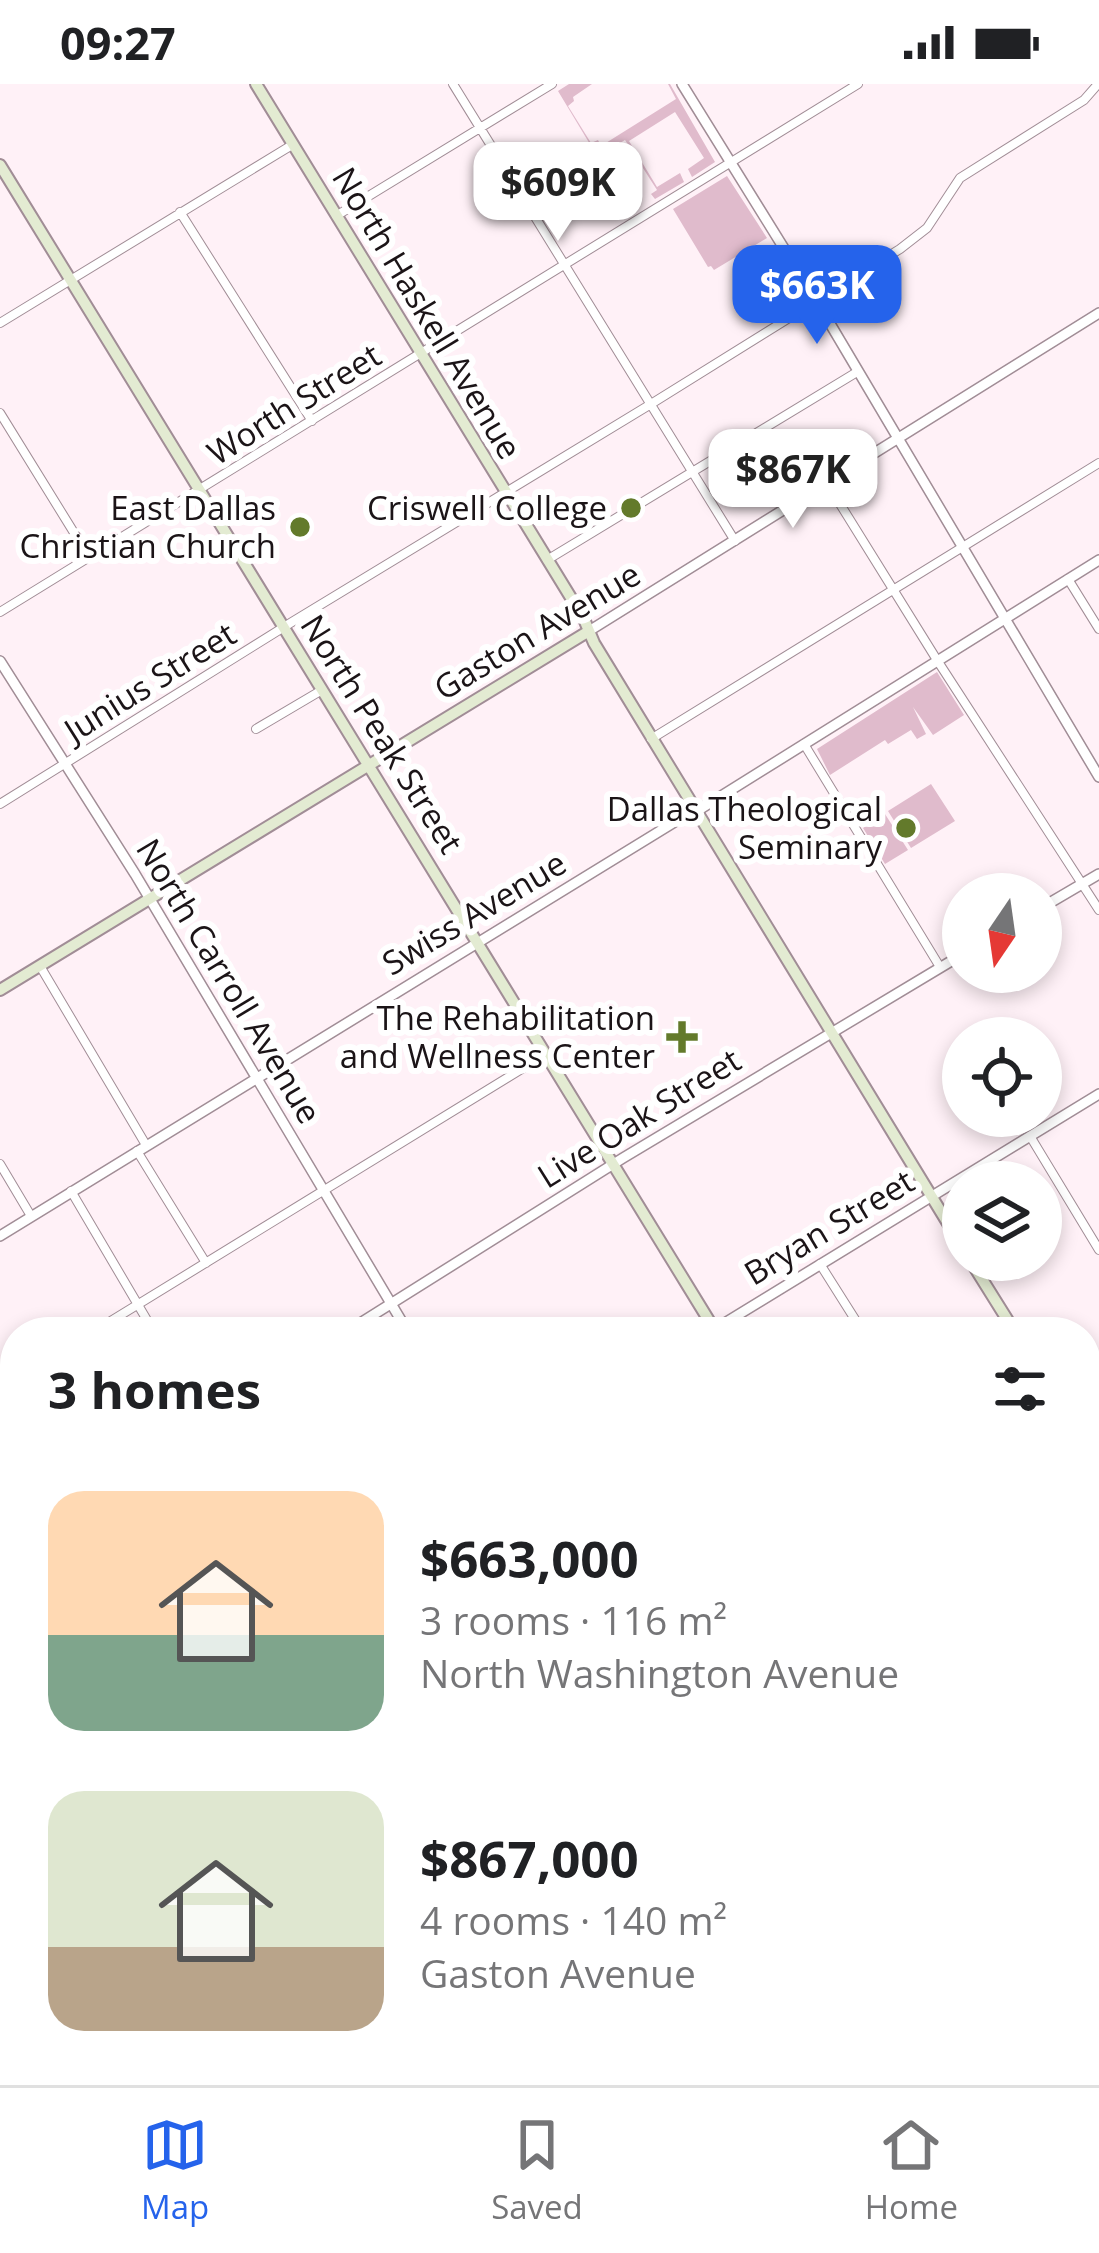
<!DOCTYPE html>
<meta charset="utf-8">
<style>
body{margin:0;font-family:"Open Sans",sans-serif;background:#f2f2f2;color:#202124;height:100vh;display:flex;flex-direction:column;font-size:45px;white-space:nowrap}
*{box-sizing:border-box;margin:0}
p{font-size:39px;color:#757577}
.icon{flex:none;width:66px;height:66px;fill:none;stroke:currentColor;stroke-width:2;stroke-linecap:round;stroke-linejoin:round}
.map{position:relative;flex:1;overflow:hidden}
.drawer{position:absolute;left:0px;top:1233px;width:1101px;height:768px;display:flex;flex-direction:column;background:#fff;border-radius:48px 48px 0 0;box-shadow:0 6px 18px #0003}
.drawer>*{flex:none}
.needle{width:78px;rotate:193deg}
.fabs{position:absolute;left:942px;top:789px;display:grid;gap:24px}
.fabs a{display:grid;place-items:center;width:120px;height:120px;border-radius:50%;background:#fff;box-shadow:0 6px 18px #0003;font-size:60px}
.price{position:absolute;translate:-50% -102px;padding:0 27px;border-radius:24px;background:#fff;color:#222;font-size:39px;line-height:78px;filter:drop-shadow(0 3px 6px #0008)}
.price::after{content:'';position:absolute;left:50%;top:72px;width:36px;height:27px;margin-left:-18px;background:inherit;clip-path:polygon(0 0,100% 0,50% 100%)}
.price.active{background:#2563eb;color:#fff}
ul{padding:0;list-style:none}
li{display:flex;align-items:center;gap:36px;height:300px;padding:0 48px}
li span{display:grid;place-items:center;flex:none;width:336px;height:240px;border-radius:36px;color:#555}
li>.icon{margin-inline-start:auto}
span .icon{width:144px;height:144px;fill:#fffc;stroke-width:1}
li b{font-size:51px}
h2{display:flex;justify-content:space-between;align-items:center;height:144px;padding:0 48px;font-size:51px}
.status{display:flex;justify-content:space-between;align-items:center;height:84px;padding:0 60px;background:#fff;direction:ltr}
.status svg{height:33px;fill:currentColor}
.tab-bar{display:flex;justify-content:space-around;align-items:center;height:168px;border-top:3px solid #e0e0e0;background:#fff;font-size:33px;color:#757577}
.tab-bar a{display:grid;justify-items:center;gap:6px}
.tab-bar .active{color:#2563eb}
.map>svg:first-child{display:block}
.green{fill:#e0bbcc}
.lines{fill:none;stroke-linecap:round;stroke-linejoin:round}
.minor-casing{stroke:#a18d96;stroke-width:10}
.tertiary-casing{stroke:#a18d96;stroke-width:12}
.secondary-casing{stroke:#a18d96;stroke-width:14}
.minor{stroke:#fff;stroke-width:8}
.tertiary{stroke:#fff;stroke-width:9}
.secondary{stroke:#e3ebd2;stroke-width:10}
.poi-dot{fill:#637a2b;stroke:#fff;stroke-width:4.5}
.labels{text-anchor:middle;stroke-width:12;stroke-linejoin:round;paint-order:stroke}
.street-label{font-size:33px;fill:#1b1417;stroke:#fff}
.poi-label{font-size:33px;fill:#1b1417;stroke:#fff;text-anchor:end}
</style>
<div class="status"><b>09:27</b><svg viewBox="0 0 49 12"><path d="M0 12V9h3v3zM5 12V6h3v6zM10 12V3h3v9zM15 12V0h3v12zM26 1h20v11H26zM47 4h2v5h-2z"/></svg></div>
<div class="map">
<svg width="1099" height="2001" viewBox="0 0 1099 2001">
<rect width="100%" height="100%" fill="#fff1f7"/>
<path class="green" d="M569,0h23l-19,13 1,4 -6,5 23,37 7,-3 3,6 75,-47 -8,-15h2l45,78 -23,15 -4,-8 16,-11 -29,-46 -46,29 28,46 23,-14 4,9 -29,17 -4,-5 6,-4 -32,-50 -91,56 4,7 -4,3 -17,-27 1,-4 3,-2 10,16 63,-38 -36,-60z
M727,92l40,62 -53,32 -3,-4 -3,1 -35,-58z
M937,588l27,43 -31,20 -20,-28 13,27 -9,5 -6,-9 -23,14 -3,-4 -55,35 -13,-26z
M931,700l24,37 -44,27 -23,-37z
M885,730l23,36 -23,14 -22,-36z"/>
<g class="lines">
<defs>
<path id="minor" d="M453,0l282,457
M180,128l132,209
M336,132l216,-132
M0,239l292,-178
M0,329l89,144
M827,399l110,177 162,250
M547,476l310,-188
M1068,495l31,50
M0,528l858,-528
M256,645l66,-39
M651,655l448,-276
M804,660l136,223
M0,720l292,-182 359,-218 249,-155 27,-21 33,-50 124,-78 14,-16
M40,882l106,179
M1030,1052l69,114
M137,1067l69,112
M0,1080l31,52
M71,1107l83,141
M820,1180l43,68
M93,1248l453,-278
M0,1306l15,-9
M0,1368l15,25
M1093,1514l6,11
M0,1595l15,25
M1086,1690l13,-8
M1086,1837l13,-8
M0,1985l15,-10
M236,1986l9,15
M599,1986l10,15
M1002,1986l9,15
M724,2001l23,-15"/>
<path id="tertiary" d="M682,0l134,216 283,477
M589,547l510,-318
M0,577l135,213 273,458
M1041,824l58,-34
M0,1152l686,-421 16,-7 397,-248
M346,1248l277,-174 340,-204
M710,1248l389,-238
M0,1461l15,-9
M0,1687l15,-9
M0,1809l15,25
M105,1986l9,15
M849,1986l9,15"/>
<path id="secondary" d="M256,0l328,535 10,24 369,605
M0,81l716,1167
M0,906l589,-359
M970,1176l45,72
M1086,1365l13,21
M1086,1518l13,-8
M1086,1854l13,21
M305,2001l23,-15"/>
</defs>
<use href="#minor" class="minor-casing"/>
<use href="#tertiary" class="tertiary-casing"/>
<use href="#secondary" class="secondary-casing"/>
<use href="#minor" class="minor"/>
<use href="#tertiary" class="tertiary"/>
<use href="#secondary" class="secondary"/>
</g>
<g class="poi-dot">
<circle cx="631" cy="424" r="12"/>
<circle cx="300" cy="443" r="12"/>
<circle cx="906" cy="744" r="12"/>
<path d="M676 935h12v12h12v12h-12v12h-12v-12h-12v-12h12z"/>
</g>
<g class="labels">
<g class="street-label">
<text transform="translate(427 229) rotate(59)" y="12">North Haskell Avenue</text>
<text transform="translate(294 320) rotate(-32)" y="12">Worth Street</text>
<text transform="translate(537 547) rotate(-31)" y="12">Gaston Avenue</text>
<text transform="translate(150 598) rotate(-32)" y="12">Junius Street</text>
<text transform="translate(382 650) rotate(58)" y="12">North Peak Street</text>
<text transform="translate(474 829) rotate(-31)" y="12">Swiss Avenue</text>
<text transform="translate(229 897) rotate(59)" y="12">North Carroll Avenue</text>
<text transform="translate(639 1034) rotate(-32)" y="12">Live Oak Street</text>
<text transform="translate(829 1143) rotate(-31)" y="12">Bryan Street</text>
</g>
<g class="poi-label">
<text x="276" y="436">East Dallas<tspan x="276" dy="38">Christian Church</tspan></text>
<text x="607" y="436">Criswell College</text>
<text x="882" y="737">Dallas Theological<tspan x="882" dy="38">Seminary</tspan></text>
<text x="655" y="946">The Rehabilitation<tspan x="655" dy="38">and Wellness Center</tspan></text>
</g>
</g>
</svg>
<div class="fabs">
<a><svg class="needle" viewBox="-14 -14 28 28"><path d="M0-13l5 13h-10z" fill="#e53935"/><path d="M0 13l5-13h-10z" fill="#757577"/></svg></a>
<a><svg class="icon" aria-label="locate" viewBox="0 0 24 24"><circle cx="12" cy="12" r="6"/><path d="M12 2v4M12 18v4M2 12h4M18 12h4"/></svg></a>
<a><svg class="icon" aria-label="layers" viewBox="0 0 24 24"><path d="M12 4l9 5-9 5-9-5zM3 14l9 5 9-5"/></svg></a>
</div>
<b class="price" style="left:558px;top:160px">$609K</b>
<b class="price active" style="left:817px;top:263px">$663K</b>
<b class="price" style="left:793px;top:447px">$867K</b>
<section class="drawer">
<h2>3 homes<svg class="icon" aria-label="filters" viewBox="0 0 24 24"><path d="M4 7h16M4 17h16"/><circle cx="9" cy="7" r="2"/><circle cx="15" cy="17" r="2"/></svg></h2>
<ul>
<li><span style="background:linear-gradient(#ffd9b3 60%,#7fa58c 0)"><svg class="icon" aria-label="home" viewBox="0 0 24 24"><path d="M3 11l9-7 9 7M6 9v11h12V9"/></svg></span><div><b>$663,000</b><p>3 rooms · 116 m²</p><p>North Washington Avenue</p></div></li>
<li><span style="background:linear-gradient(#dfe7d0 65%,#b9a48a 0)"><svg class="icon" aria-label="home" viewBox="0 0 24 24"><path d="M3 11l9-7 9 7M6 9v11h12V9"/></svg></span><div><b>$867,000</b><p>4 rooms · 140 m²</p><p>Gaston Avenue</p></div></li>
</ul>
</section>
</div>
<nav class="tab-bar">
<a class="active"><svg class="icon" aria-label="map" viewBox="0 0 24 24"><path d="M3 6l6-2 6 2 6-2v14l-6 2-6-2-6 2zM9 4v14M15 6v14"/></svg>Map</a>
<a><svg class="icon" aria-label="saved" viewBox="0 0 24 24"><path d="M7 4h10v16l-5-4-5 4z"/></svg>Saved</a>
<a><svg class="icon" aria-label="home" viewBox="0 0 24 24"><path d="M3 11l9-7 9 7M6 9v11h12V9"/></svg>Home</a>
</nav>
